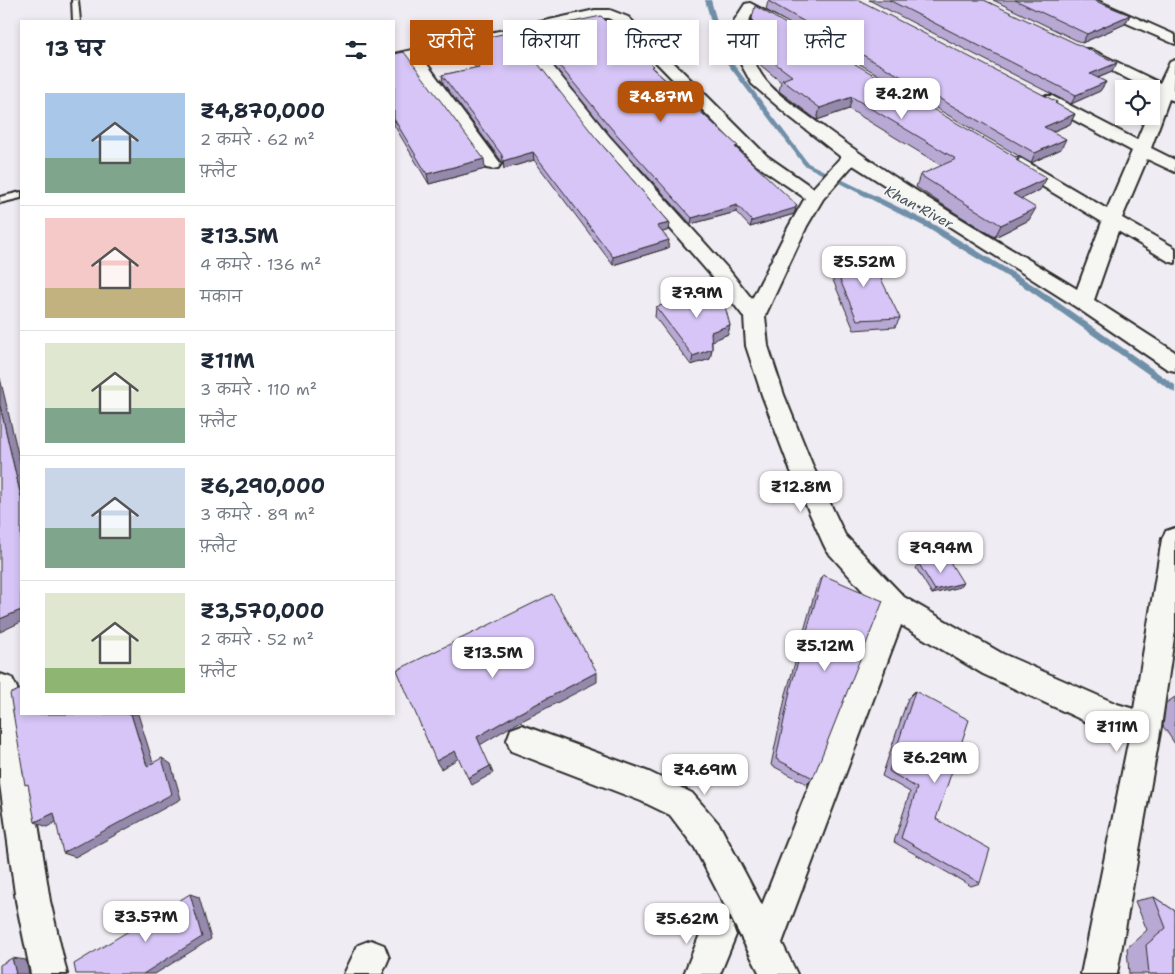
<!DOCTYPE html>
<html lang="hi">
<meta charset="utf-8">
<style>
body{margin:0;font-family:"Shantell Sans","Playpen Sans Deva",sans-serif;background:#f6f6f7;color:#1f2937;height:100vh;display:flex;flex-direction:column;font-size:19px;white-space:nowrap}
*{box-sizing:border-box;margin:0}
p{font-size:16px;color:#747a83}
.icon{flex:none;width:28px;height:28px;fill:none;stroke:currentColor;stroke-width:2;stroke-linecap:round;stroke-linejoin:round}
.map{position:relative;flex:1;overflow:hidden}
.drawer{position:absolute;left:20px;top:20px;width:375px;height:695px;display:flex;flex-direction:column;background:#fff;border-radius:0px;box-shadow:0 2px 8px #0003}
.drawer>*{flex:none}
.guide{position:absolute;left:410px;top:20px;width:475px;height:45px;display:flex;gap:10px}
.buttons{position:absolute;left:1115px;top:80px;display:grid;gap:10px}
.buttons a{display:grid;place-items:center;width:45px;height:45px;border-radius:0px;background:#fff;box-shadow:0 2px 8px #0003;font-size:25px}
.price{position:absolute;translate:-50% -42px;padding:0 11px;border-radius:10px;background:#fff;color:#222;font-size:16px;line-height:32px;filter:drop-shadow(0 1px 2px #0008)}
.price::after{content:'';position:absolute;left:50%;top:30px;width:15px;height:11px;margin-left:-8px;background:inherit;clip-path:polygon(0 0,100% 0,50% 100%)}
.price.on{background:#b45309;color:#fff}
ul{padding:0;list-style:none}
li{display:flex;align-items:center;gap:15px;height:125px;padding:0 25px}
li+li{border-top:1px solid #e0e1e3}
li span{display:grid;place-items:center;flex:none;width:140px;height:100px;border-radius:0px;color:#555}
li>.icon{margin-inline-start:auto}
span .icon{width:60px;height:60px;fill:#fffc;stroke-width:1}
li b{font-size:21px}
h2{display:flex;justify-content:space-between;align-items:center;height:60px;padding:0 25px;font-size:21px}
.tag{padding:0 18px;border-radius:0px;background:#fff;box-shadow:0 2px 8px #0003;font-size:18px;line-height:45px}
.tag.on{background:#b45309;color:#fff}
.map>svg:first-child{display:block}
.lines{fill:none;stroke-linecap:round;stroke-linejoin:round}
.stream{fill:#6f8fa8;fill-rule:evenodd}
.lane-casing{stroke:#2b2b2b;stroke-width:4}
.street-casing{stroke:#2b2b2b;stroke-width:4}
.lane{fill:#f6f6f2;fill-rule:evenodd}
.street{fill:#f6f6f2;fill-rule:evenodd}
.wall{fill:#b8a9d4;stroke:#2b2b2b}
.shaded-wall{fill:#968aac;stroke:#2b2b2b}
.building{fill:#d6c5f6;stroke:#2b2b2b}
.labels{text-anchor:middle;stroke-width:4;stroke-linejoin:round;paint-order:stroke}
.far-water-label{font-size:14px;font-style:italic;fill:#48545f;stroke:#f6f6f2}
</style>
<div class="map">
<svg width="1175" height="974" viewBox="0 0 1175 974">
<rect width="100%" height="100%" fill="#f0ecf3"/>
<filter id="ink" filterUnits="userSpaceOnUse"><feTurbulence type="fractalNoise" baseFrequency=".02" numOctaves="2"/><feDisplacementMap in="SourceGraphic" scale="10" xChannelSelector="R" yChannelSelector="G"/><feConvolveMatrix kernelMatrix="1 2 1 2 8 2 1 2 1" color-interpolation-filters="sRGB"/></filter>
<g filter="url(#ink)">
<g class="lines">
<path class="stream" d="M705,0h6l15,54 82,109 125,61 102,62 140,99v8l-146,-103 -102,-62 -123,-63 -84,-111z"/>
<defs>
<path id="lane" d="M72,0h6l2,21h-7z
M21,192v6l-21,5v-6z"/>
<path id="street" d="M1078,0h18l79,35v9l-95,-41z
M750,3l38,20 2,3 -2,3c-12,3 -25,-9 -36,-15 -10,17 1,52 14,67 12,15 43,35 59,47 80,60 167,109 252,161l25,-67 -92,-55 -3,-4 3,-4 6,-1 6,1 85,50 25,-58 -92,-49 -2,-3 2,-3h12l85,44 10,-24h4v-11l5,-12 -76,-38 -2,-3 2,-3h10l70,34 10,-21 5,-2 -2,29 2,1v11l-6,-2 -18,49 24,12v12l-28,-13 -25,59 53,30v15l-7,-2 -50,-30 -24,69 81,52v19l-8,-2 -91,-62 -223,-142 -30,34 -16,27 -42,90 3,30 16,49 30,74 31,66 59,62 99,57 114,50 17,5 28,-170 4,-8 9,-3v103l-14,96 -44,247h-36l48,-236 -25,-8 -121,-56 -82,-49 -119,318 15,31h-37l-65,-126 -25,-33 -29,-14 -130,-50 -4,-11 4,-11 11,-4 127,47 43,21 27,31 43,81 117,-296 -52,-58 -4,-8 -33,-74 -28,-74 -16,-49 -2,-29 -29,-37 -118,-136 -84,-108 -92,20 80,108 -3,4 -6,1 -6,-1 -78,-109 -14,3v-8l201,-44h15l18,7 139,139 46,32 28,-31 -51,-40 -38,-33 -15,-27 -3,-36 11,-17zM595,18h13l10,5 137,141 50,34 -16,28 -37,73 -23,-29 -120,-134 -83,-103z
M0,674l12,4 5,10 33,213 17,73h-36l-15,-73 -16,-117z
M718,917l13,5 5,13 -16,39h-36l21,-52z
M371,940l13,5 5,13 -7,16h-38l14,-29z"/>
</defs>
<use href="#lane" class="lane-casing"/>
<use href="#street" class="street-casing"/>
<use href="#lane" class="lane"/>
<use href="#street" class="street"/>
</g>
<path class="wall" d="M869,0h115l128,72 -14,6 8,4 -6,9 -29,13z
M993,0h100l37,15 -5,9 -43,19z
M768,1l289,101 -1,2 19,10 -5,10 -18,8 9,17 -30,14 -265,-153z
M752,18l267,141 -1,2 22,29 -19,9 8,21 -34,17 -38,-23 -41,-27 4,-12 22,-9 -93,-57 -32,11 -38,-29 2,-9 -23,-19 -3,-6 -5,-27z
M531,31l123,38 84,81 57,61 -1,3 -44,13 -14,-15 -45,12 -81,-89 -79,-98z
M462,43l134,95 74,85 -1,7 -7,2 6,16 -55,17 -79,-105 -30,9 -1,-6 -60,-80 -1,-8 34,-7 -13,-18z
M394,54l91,115 -56,15 -35,-59z
M830,256l70,62 -5,9 -41,3 -27,-64z
M656,307l74,18 -2,9 -16,7v8l-2,10 -19,6 -36,-48z
M919,564l41,23 -28,7 -16,-26z
M823,575l-10,203 -6,6 -36,-19 15,-71 31,-109z
M915,691l21,128 44,64 -9,3 -77,-44 16,-50 -28,-16 26,-78z
M1175,697v47l-12,-18 3,-23z
M1154,897l21,14v63h-46l-2,-26 20,-18 -12,-29z"/>
<path class="shaded-wall" d="M1130,15l-5,9 -43,19 5,-9z
M1117,63l-5,9 -27,11 5,-9z
M1106,82l-6,9 -29,13 5,-9z
M852,97l-3,12 -32,11 3,-12z
M1075,114l-5,10 -30,13 4,-10z
M1066,139l-5,10 -30,14 4,-10z
M533,152l1,8 -30,9 -1,-8z
M484,159l1,10 -56,15 -2,-10z
M1047,178l-7,12 -33,16 6,-12z
M737,205l-1,7 -45,12 1,-6z
M797,205l-3,9 -44,13 2,-6z
M1036,208l-7,12 -34,17 6,-12z
M670,223l-1,7 -12,4v-8z
M669,240l-1,8 -55,17v-8z
M730,325l-2,9 -18,8 1,-10z
M712,349l-2,10 -19,6 2,-9z
M0,378l21,88v31l-21,-91z
M963,583l-3,4 -28,7 3,-4z
M21,610v12l-21,10v-13z
M597,672v10l-87,45 -30,18 -3,-8 31,-18z
M131,714h7l18,58 -9,-6z
M455,751l4,7 -18,11 -5,-8z
M162,758l9,6 10,35 -106,58 -12,-4z
M490,766l3,7 -21,12 -4,-7z
M54,813l11,4 -18,10 -12,-5z
M190,894l9,3 12,42 -56,35h-12z
M12,958l14,2 3,14h-13z"/>
<path class="building" d="M772,0h87l198,102 -2,1 20,11 -31,13 22,12 -31,14 -267,-152z
M889,0h95l133,63 -27,11 16,8 -30,13z
M1015,0h78l37,15 -43,19z
M755,6l264,153 -3,1 31,18 -34,16 23,14 -35,17 -38,-23 -43,-27 36,-16 -104,-62 -32,11 -38,-28 10,-4 -32,-24 -3,-6 -5,-28z
M601,16l53,50 -3,1 87,79 -3,1 62,58 -2,3 -43,13 -15,-16 -45,13 -81,-90 -80,-97z
M514,33l82,105 74,85 -13,3 12,14 -56,17 -80,-105 -30,9 -1,-6 -60,-80 37,-8 -17,-24 40,-9 2,1z
M404,52l80,107 -57,15 -33,-55v-65z
M869,254l31,64 -43,2 -27,-64z
M714,288l9,11 7,26 -19,7 1,17 -19,7 -37,-49z
M0,406l21,91v113l-21,9z
M947,557l16,26 -28,7 -16,-26z
M823,575l60,26 -70,177 -37,-19 15,-73z
M552,594l45,78 -89,47 -31,18 13,29 -22,12 -13,-27 -19,10 -39,-91z
M21,689v25h110l16,52 15,-8 10,36 -109,59 -9,-40 -19,9 -7,-38 -3,1 -15,-91z
M915,691l54,29 -33,99 54,30 -10,34 -79,-45 16,-50 -28,-17z
M190,894l12,43 -59,37h-67l-2,-10z
M1154,897l21,14v63h-26l-3,-29 20,-17z
M12,958l4,16h-16v-9z"/>
</g>
<g class="labels">
<g class="far-water-label">
<text transform="translate(919 207) rotate(28)" y="5">Khan River</text>
</g>
</g>
</svg>
<div class="buttons">
<a><svg class="icon" aria-label="locate" viewBox="0 0 24 24"><circle cx="12" cy="12" r="6"/><path d="M12 2v4M12 18v4M2 12h4M18 12h4"/></svg></a>
</div>
<b class="price" style="left:902px;top:120px">₹4.2M</b>
<b class="price on" style="left:661px;top:123px">₹4.87M</b>
<b class="price" style="left:864px;top:288px">₹5.52M</b>
<b class="price" style="left:697px;top:319px">₹7.9M</b>
<b class="price" style="left:801px;top:513px">₹12.8M</b>
<b class="price" style="left:941px;top:574px">₹9.94M</b>
<b class="price" style="left:825px;top:672px">₹5.12M</b>
<b class="price" style="left:493px;top:679px">₹13.5M</b>
<b class="price" style="left:1117px;top:753px">₹11M</b>
<b class="price" style="left:935px;top:784px">₹6.29M</b>
<b class="price" style="left:705px;top:796px">₹4.69M</b>
<b class="price" style="left:146px;top:943px">₹3.57M</b>
<b class="price" style="left:687px;top:945px">₹5.62M</b>
<div class="guide">
<a class="tag on">खरीदें</a>
<a class="tag">किराया</a>
<a class="tag">फ़िल्टर</a>
<a class="tag">नया</a>
<a class="tag">फ़्लैट</a>
</div>
<section class="drawer">
<h2>13 घर<svg class="icon" aria-label="filters" viewBox="0 0 24 24"><path d="M4 7h16M4 17h16"/><circle cx="9" cy="7" r="2"/><circle cx="15" cy="17" r="2"/></svg></h2>
<ul>
<li><span style="background:linear-gradient(#a9c7e8 65%,#7fa58c 0)"><svg class="icon" aria-label="home" viewBox="0 0 24 24"><path d="M3 11l9-7 9 7M6 9v11h12V9"/></svg></span><div><b>₹4,870,000</b><p>2 कमरे · 62 m²</p><p>फ़्लैट</p></div></li>
<li><span style="background:linear-gradient(#f6c9c9 70%,#c2b280 0)"><svg class="icon" aria-label="home" viewBox="0 0 24 24"><path d="M3 11l9-7 9 7M6 9v11h12V9"/></svg></span><div><b>₹13.5M</b><p>4 कमरे · 136 m²</p><p>मकान</p></div></li>
<li><span style="background:linear-gradient(#dfe7d0 65%,#7fa58c 0)"><svg class="icon" aria-label="home" viewBox="0 0 24 24"><path d="M3 11l9-7 9 7M6 9v11h12V9"/></svg></span><div><b>₹11M</b><p>3 कमरे · 110 m²</p><p>फ़्लैट</p></div></li>
<li><span style="background:linear-gradient(#c9d6e8 60%,#7fa58c 0)"><svg class="icon" aria-label="home" viewBox="0 0 24 24"><path d="M3 11l9-7 9 7M6 9v11h12V9"/></svg></span><div><b>₹6,290,000</b><p>3 कमरे · 89 m²</p><p>फ़्लैट</p></div></li>
<li><span style="background:linear-gradient(#dfe7d0 75%,#8fb573 0)"><svg class="icon" aria-label="home" viewBox="0 0 24 24"><path d="M3 11l9-7 9 7M6 9v11h12V9"/></svg></span><div><b>₹3,570,000</b><p>2 कमरे · 52 m²</p><p>फ़्लैट</p></div></li>
</ul>
</section>
</div>
